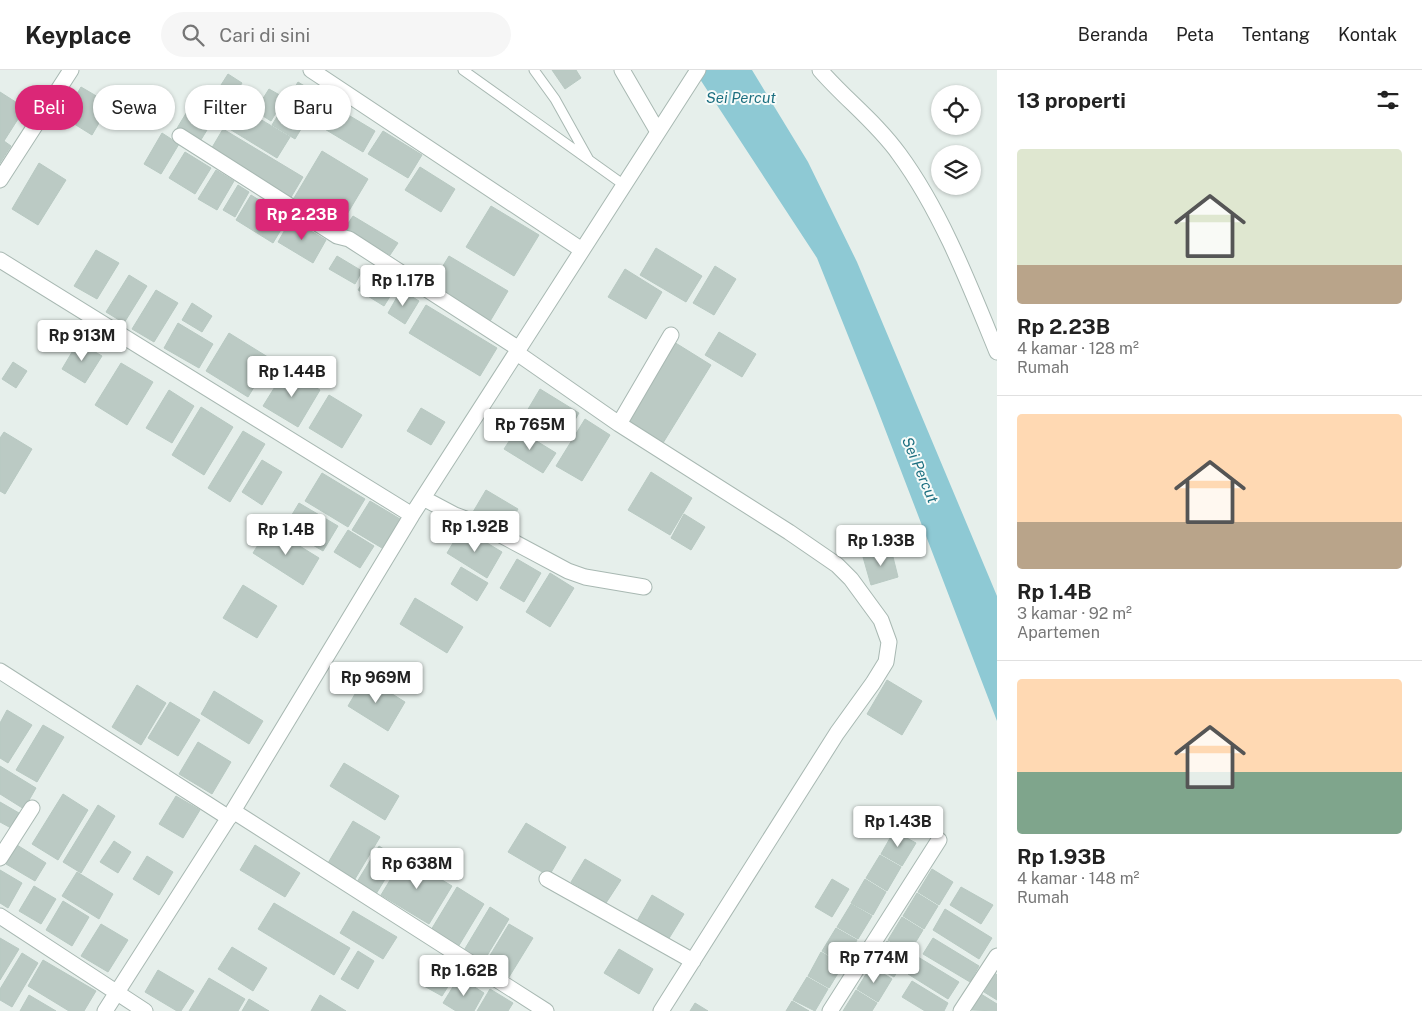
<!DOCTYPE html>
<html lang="id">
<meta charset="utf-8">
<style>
body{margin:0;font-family:"Public Sans",sans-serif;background:#f6f6f6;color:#222;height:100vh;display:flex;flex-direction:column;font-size:19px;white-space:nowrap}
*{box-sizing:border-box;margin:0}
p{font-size:16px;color:#767676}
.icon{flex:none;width:28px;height:28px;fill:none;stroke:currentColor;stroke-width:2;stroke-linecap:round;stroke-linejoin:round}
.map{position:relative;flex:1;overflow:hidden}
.panel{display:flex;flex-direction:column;background:#fff;width:425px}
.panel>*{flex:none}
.top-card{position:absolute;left:15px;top:15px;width:475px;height:45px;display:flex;gap:10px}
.buttons{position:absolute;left:931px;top:15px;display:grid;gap:10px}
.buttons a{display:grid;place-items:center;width:50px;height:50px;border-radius:50%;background:#fff;box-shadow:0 1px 4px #0004;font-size:25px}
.price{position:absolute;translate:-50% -42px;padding:0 11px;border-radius:5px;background:#fff;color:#222;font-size:16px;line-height:32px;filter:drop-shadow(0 1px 2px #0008)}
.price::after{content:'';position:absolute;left:50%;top:30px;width:15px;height:11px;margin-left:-8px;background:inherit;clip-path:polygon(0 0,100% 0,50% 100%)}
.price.on{background:#db2777;color:#fff}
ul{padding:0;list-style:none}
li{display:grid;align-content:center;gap:10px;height:265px;padding:0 20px}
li+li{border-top:1px solid #e0e0e0}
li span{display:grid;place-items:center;height:155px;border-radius:5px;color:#555}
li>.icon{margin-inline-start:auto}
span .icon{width:90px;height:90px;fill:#fffc;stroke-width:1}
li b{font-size:21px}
h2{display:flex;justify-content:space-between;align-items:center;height:60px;padding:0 20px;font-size:21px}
.tag{padding:0 18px;border-radius:22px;background:#fff;box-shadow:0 1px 4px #0004;font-size:18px;line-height:45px}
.tag.on{background:#db2777;color:#fff}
header{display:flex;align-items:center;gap:30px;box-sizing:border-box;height:70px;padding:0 25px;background:#fff;border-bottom:1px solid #e0e0e0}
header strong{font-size:24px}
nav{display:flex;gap:28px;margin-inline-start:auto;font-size:18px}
.search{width:350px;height:45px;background:#f6f6f6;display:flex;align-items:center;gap:12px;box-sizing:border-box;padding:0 18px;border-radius:28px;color:#767676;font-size:19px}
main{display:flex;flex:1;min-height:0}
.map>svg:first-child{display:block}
.water{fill:#8ec9d4}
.building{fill:#bbcac4;stroke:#b8c9c2}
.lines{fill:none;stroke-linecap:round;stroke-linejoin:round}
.service-casing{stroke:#a8b8b2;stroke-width:11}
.minor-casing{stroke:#a8b8b2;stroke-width:17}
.service{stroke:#fff;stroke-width:9}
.minor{stroke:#fff;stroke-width:15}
.labels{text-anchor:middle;stroke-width:4;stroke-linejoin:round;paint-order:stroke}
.water-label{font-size:15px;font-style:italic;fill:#1c6f80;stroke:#f7fbf9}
</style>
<header>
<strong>Keyplace</strong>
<div class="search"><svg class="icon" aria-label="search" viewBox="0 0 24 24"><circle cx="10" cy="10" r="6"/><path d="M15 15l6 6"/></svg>Cari di sini</div>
<nav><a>Beranda</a><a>Peta</a><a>Tentang</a><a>Kontak</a></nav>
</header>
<main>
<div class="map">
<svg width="997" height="941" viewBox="0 0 997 941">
<rect width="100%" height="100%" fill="#e6efeb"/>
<path class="water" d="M694,0h58l56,92 49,100 140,334v125l-122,-318 -58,-145z"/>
<path class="building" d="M552,0h24l5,8 -16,11z
M228,4l14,9 -14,22 -14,-9z
M298,12l23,14 -26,43 -23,-14z
M81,17l29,17 -18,31 -29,-18z
M269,19l16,9 -14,23 -16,-10z
M200,20l23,14 -24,39 -23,-13z
M0,22l25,16 -21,33 7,5 -11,17z
M235,34l55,33 -13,21 -54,-33z
M330,34l45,27 -12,21 -45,-27z
M223,59l80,48 -13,22 -80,-48z
M383,61l39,24 -14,23 -40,-24z
M162,63l17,11 -18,30 -17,-10z
M322,81l46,28 -31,52 -46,-28z
M185,82l26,16 -16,26 -26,-16z
M39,93l27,17 -28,45 -26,-16z
M420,97l35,22 -14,23 -36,-22z
M216,100l18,11 -17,29 -19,-11z
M238,115l11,7 -14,25 -12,-7z
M251,125l37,23 -15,25 -37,-23z
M491,136l48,29 -25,41 -48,-29z
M353,146l45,27 -8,12 -45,-27z
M291,149l35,21 -13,23 -35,-21z
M656,178l46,28 -16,26 -46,-27z
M96,180l23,13 -22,36 -23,-13z
M337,186l25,15 -7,13 -26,-15z
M449,186l59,35 -19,32 -59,-36z
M715,196l21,13 -22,36 -21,-12z
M371,199l26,16 -13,21 -26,-16z
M625,199l37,23 -16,27 -38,-22z
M129,205l18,11 -23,37 -18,-11z
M156,220l22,13 -24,39 -22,-13z
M401,220l18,11 -14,23 -17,-11z
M192,233l20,13 -10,16 -20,-12z
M426,235l71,43 -17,28 -71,-43z
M178,253l35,21 -14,24 -35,-20z
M719,262l37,22 -14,23 -37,-22z
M229,263l42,26 -23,38 -42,-26z
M78,272l24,14 -17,27 -23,-14z
M674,272l37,23 -48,78 -36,-22z
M13,292l14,9 -11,17 -14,-9z
M121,293l32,19 -26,43 -32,-20z
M286,299l34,21 -22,37 -35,-21z
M540,319l39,24 -16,27 -39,-24z
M169,320l25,16 -22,37 -26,-15z
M329,325l33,20 -20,33 -33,-20z
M201,337l32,20 -29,48 -32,-20z
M421,338l24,14 -14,23 -24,-14z
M585,349l25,16 -28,46 -26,-15z
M517,359l39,24 -13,20 -39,-24z
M243,361l22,13 -35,58 -22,-14z
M4,362l28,17 -27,45 -5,-3v-53z
M262,390l20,12 -20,33 -20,-13z
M651,402l41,26 -22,37 -42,-25z
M322,403l43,26 -17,28 -43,-26z
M486,420l32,19 -13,22 -32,-19z
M370,431l30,18 -18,29 -30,-18z
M299,433l39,23 -15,25 -39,-23z
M684,444l21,13 -14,23 -20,-12z
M269,457l50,31 -16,27 -50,-32z
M462,458l40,24 -15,26 -40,-25z
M348,460l26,16 -14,22 -26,-16z
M891,479l7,28 -27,8 -8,-28z
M517,489l24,14 -17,29 -24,-14z
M461,497l27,16 -11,18 -26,-17z
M550,503l24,15 -24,39 -24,-15z
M243,515l34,21 -20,32 -34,-20z
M415,528l48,29 -16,26 -47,-29z
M365,607l40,25 -17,29 -40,-25z
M887,610l35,21 -20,34 -35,-21z
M137,615l29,18 -25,42 -29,-18z
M214,621l49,30 -14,23 -48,-30z
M170,632l30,18 -22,36 -30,-18z
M7,640l25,15 -24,38 -8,-5v-35z
M43,655l21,12 -27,45 -21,-12z
M198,672l33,20 -19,32 -33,-20z
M344,693l55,33 -14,24 -55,-34z
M0,696l36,22 -12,21 -24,-15z
M63,724l25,16 -30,50 -26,-16z
M176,726l24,14 -17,28 -24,-14z
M0,732l19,11 -8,15 -11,-6z
M98,735l17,11 -34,57 -18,-11z
M353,751l27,16 -25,42 -27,-16z
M526,753l40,24 -17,29 -41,-24z
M894,761l22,12 -14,23 -21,-12z
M114,771l17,11 -13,21 -18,-11z
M17,775l29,18 -11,18 -29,-17z
M255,775l45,28 -15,24 -45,-27z
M379,776l19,12 -22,36 -19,-12z
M880,785l21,12 -14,24 -21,-13z
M147,786l26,16 -14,23 -26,-16z
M404,787l48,29 -23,38 -48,-29z
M585,789l36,21 -15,23 -35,-21z
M932,799l21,13 -14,23 -21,-13z
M0,800l22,13 -14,25 -8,-5z
M77,802l36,22 -14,25 -37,-23z
M832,809l17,10 -17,28 -17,-10z
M865,809l21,13 -13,23 -22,-12z
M34,816l22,13 -15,25 -22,-13z
M457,817l27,17 -26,43 -27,-17z
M961,817l32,18 -12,19 -31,-19z
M917,823l21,13 -14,23 -21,-13z
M652,825l32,19 -16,26 -31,-19z
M63,831l26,16 -17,29 -26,-16z
M274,833l76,45 -16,27 -76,-46z
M851,834l21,12 -14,23 -21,-12z
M490,837l19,12 -27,45 -19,-12z
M945,839l47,29 -13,21 -46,-29z
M353,841l44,26 -14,22 -43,-26z
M902,847l21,13 -14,23 -21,-13z
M101,854l27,16 -20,32 -27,-16z
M509,854l24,14 -24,39 -23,-15z
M836,858l21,12 -14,24 -21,-13z
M0,868l19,11 -19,31z
M933,868l46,28 -9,16 -47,-28z
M887,871l21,13 -14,23 -21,-12z
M232,877l35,21 -14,23 -35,-22z
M619,879l34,20 -14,25 -35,-21z
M358,881l16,10 -16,28 -17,-10z
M821,882l22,13 -14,23 -21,-12z
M22,883l16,10 -26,44 -12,-7v-11z
M918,887l41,25 -11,17 -40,-25z
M43,890l53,31 -12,20h-15l-41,-25z
M436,896l18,11 -12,19 -18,-10z
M871,896l21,13 -14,23 -21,-13z
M158,900l36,21 -13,20h-4l-32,-19z
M995,903l2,2v25l-13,-8z
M459,907l25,16 -10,18h-18l-13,-8z
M807,907l21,12 -13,22 -22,-11z
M209,908l36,21 -7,12h-49z
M912,911l36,22 -4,8h-19l-23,-14z
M490,919l23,14 -5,8h-31z
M856,920l21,13 -5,8h-29z
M981,924l16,10v7l-25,-1z
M29,925l27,16h-36z
M320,925l26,16h-35z
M249,929l20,12h-27z
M792,931l17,10h-23z
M695,933l13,8h-18z"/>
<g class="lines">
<defs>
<path id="service" d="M463,0l126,90
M534,0l21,29 34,61 35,25"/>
<path id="minor" d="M311,0l271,180
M622,0l36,62
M820,0c25,29 56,52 79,84 42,57 71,132 98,198
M180,66l157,100 12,3 170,110
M0,110l71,-110
M0,190l412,255
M517,283l102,71 170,108 48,33 14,14 30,41 8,22 -3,20 -13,21 -36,50 -176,278
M619,354l52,-89
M423,428l32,17 27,10 86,46 17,6 59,10
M0,601l229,147
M233,741l313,200
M0,788l32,-50
M547,809l146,82
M0,846l145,95
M105,941l128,-200 179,-296 286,-445
M830,941l109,-171
M961,941l36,-55"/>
</defs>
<use href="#service" class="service-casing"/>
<use href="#minor" class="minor-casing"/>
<use href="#service" class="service"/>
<use href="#minor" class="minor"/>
</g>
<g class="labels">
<g class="water-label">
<text x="741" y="33">Sei Percut</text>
<text transform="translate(920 400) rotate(67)" y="5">Sei Percut</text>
</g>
</g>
</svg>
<div class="buttons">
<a><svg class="icon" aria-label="locate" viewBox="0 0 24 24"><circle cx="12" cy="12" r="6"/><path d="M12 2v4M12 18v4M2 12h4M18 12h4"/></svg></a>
<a><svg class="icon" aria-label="layers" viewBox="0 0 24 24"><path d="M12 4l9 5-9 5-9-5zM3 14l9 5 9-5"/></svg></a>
</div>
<b class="price on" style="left:302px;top:171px">Rp 2.23B</b>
<b class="price" style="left:403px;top:237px">Rp 1.17B</b>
<b class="price" style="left:82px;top:292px">Rp 913M</b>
<b class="price" style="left:292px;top:328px">Rp 1.44B</b>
<b class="price" style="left:530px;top:381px">Rp 765M</b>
<b class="price" style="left:475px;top:483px">Rp 1.92B</b>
<b class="price" style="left:286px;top:486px">Rp 1.4B</b>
<b class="price" style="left:881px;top:497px">Rp 1.93B</b>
<b class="price" style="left:376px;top:634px">Rp 969M</b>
<b class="price" style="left:898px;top:778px">Rp 1.43B</b>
<b class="price" style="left:417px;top:820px">Rp 638M</b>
<b class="price" style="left:874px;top:914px">Rp 774M</b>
<b class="price" style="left:464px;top:927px">Rp 1.62B</b>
<div class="top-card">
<a class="tag on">Beli</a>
<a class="tag">Sewa</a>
<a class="tag">Filter</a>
<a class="tag">Baru</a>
</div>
</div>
<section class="panel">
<h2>13 properti<svg class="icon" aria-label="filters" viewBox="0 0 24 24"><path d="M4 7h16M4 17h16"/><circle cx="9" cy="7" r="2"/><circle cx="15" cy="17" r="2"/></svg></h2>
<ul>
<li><span style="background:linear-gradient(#dfe7d0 75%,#b9a48a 0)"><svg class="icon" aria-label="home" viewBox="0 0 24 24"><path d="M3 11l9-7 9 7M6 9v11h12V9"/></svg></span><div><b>Rp 2.23B</b><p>4 kamar · 128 m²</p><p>Rumah</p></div></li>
<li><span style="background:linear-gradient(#ffd9b3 70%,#b9a48a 0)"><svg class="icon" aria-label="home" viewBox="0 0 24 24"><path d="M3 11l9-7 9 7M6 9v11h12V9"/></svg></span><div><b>Rp 1.4B</b><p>3 kamar · 92 m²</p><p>Apartemen</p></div></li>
<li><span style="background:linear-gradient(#ffd9b3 60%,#7fa58c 0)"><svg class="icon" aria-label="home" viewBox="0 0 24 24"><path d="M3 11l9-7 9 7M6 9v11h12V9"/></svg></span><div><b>Rp 1.93B</b><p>4 kamar · 148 m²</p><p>Rumah</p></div></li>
</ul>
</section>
</main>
